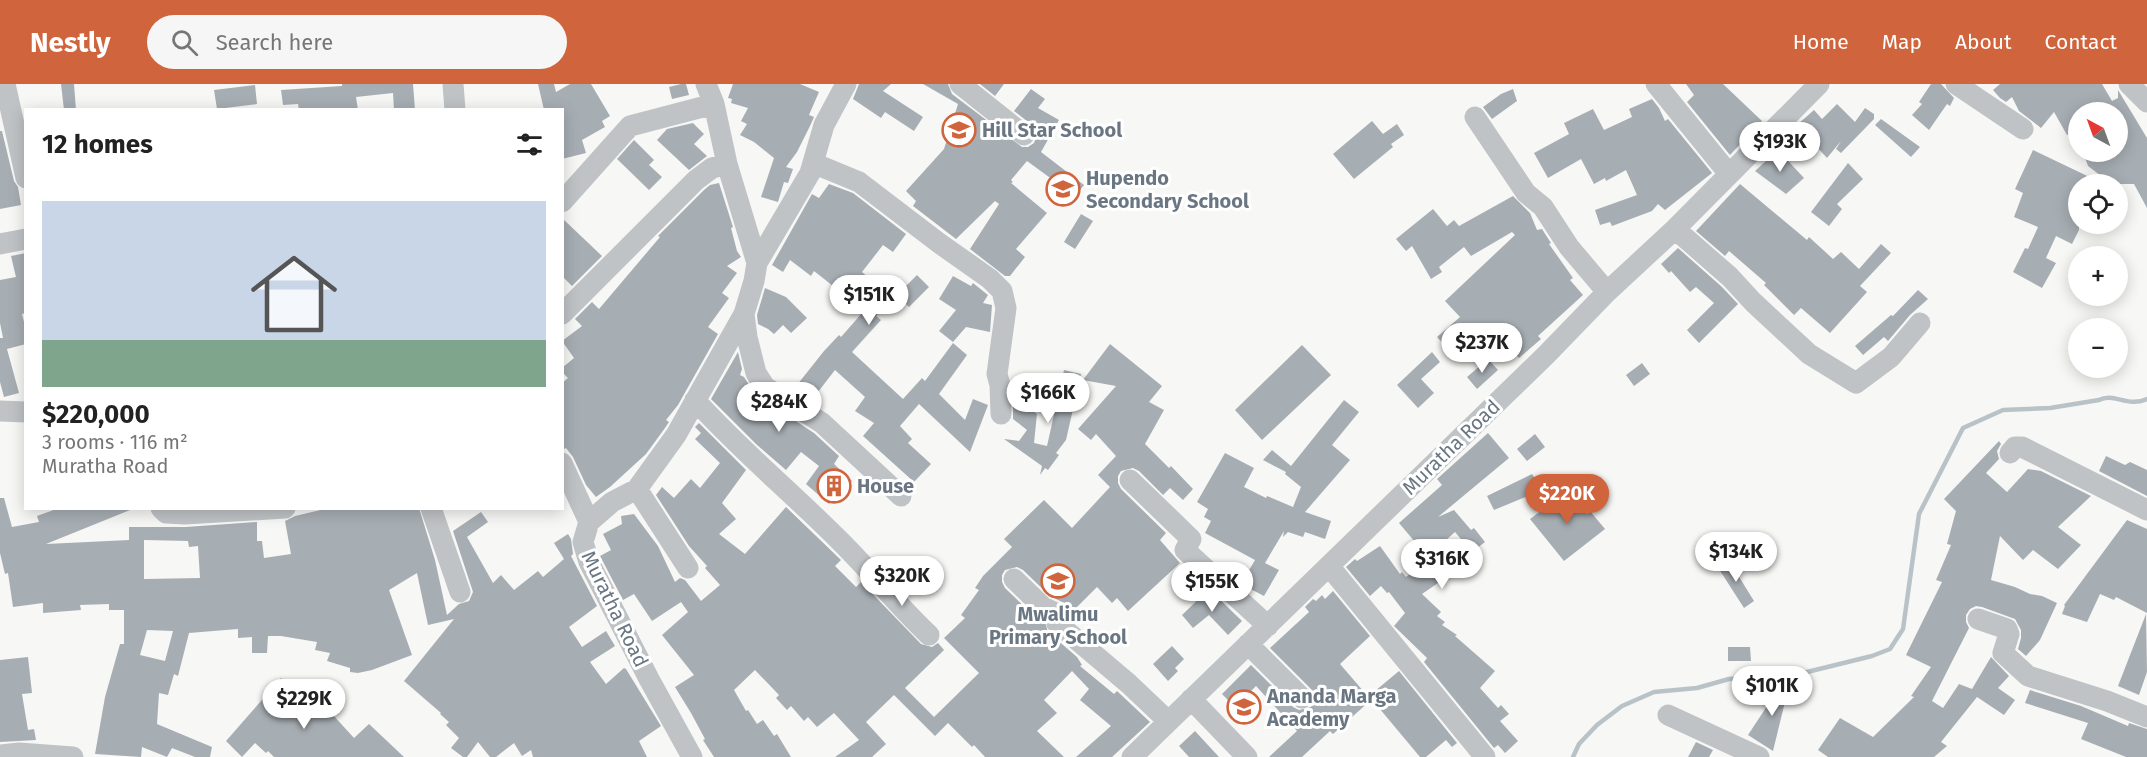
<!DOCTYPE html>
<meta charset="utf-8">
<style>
body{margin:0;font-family:"Fira Sans",sans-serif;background:#f6f6f6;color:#222;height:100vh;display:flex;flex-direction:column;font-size:22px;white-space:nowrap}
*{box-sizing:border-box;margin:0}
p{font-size:20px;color:#767676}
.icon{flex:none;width:33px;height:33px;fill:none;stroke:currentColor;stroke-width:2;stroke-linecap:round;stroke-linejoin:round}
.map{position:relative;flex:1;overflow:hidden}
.panel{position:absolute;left:24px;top:24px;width:540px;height:402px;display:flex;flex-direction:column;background:#fff;border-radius:0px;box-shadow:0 3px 15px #0003}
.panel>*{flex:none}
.needle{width:39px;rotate:319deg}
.controls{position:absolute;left:2068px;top:18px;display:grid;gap:12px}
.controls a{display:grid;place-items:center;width:60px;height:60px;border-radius:50%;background:#fff;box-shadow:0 3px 15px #0003;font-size:30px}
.price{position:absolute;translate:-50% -51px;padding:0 14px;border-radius:21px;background:#fff;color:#222;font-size:20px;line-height:39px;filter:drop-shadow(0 2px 3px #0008)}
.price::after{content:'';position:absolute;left:50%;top:36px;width:18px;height:14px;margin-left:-9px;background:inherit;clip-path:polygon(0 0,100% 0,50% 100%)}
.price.current{background:#d0643c;color:#fff}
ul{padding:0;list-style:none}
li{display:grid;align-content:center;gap:12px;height:318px;padding:0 18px}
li+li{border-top:2px solid #e0e0e0}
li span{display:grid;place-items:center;height:186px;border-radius:0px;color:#555}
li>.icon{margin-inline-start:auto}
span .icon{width:108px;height:108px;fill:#fffc;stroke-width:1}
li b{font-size:26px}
h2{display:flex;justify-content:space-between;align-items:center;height:72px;padding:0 18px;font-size:26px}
header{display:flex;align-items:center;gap:36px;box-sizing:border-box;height:84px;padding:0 30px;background:#d0643c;color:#fff}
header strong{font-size:28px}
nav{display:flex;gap:33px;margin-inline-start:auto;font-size:21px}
.search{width:420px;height:54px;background:#f6f6f6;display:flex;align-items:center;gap:15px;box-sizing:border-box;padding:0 21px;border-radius:33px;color:#767676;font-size:22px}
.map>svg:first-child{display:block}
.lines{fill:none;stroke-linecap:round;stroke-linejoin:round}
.stream{stroke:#b9c3c7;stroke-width:4.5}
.building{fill:#a7aeb3;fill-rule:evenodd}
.minor{stroke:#bfc3c6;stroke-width:21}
.labels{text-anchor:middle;stroke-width:6;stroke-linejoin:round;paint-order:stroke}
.poi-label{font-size:20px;font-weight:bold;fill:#6a7783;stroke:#fff;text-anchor:start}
.street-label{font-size:20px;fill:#6a7783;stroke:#fff}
</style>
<header>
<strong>Nestly</strong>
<div class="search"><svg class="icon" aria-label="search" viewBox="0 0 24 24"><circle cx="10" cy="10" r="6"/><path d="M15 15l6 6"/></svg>Search here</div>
<nav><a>Home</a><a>Map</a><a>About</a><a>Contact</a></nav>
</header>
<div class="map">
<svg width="2147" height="673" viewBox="0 0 2147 673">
<rect width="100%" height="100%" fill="#f7f7f5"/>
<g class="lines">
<path class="stream" d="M1573,673l6,-13 18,-19 25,-19 32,-14 43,-4 32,-9 70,-5 73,-18 18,-7 13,-20 16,-115 44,-86 40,-18 47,-2 49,-8c15,-8 28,8 48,-1"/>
</g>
<path class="building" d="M61,0h13l2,26h-12z
M342,0h71l2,26h-21l-1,-17 -37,4 2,13h-59l-1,-6 -15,1 -2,-15 61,-4z
M538,0h16l2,8 14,-8h21l19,32 -8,5 3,6 -23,13 4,13 -24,6v-49h-18z
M681,0h5l3,11 -17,4 -3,-12z
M733,0h67l19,8 -10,23 5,2 -4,9 -13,26 -11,15 7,2 -5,14 -4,-1 -6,20 -17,-5 13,-39 -20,-16 -14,-7 7,-11 -6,-3 7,-13 -17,-5 1,-4 -4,-1z
M859,0h32l-8,7 40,26 -9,14 -29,-19 -4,6 -28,-19z
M923,0h25l4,10 70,53h6l6,-4 2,-6v-6l-4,-6 -18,-14 17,-22 14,10 -7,9 21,12 -18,32 43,33 -9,11 -48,-35 -16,19 2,2 -2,1 36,30 -31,36 9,8 -15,19h-5l-35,-27 29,-45 -4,-3 -39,38 -43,-33 3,-5 -10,-10 38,-42 14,-45z
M980,0h24l-9,12z
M1686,0h37l39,37 -32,34 -43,-53 7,-7z
M1931,0h10l13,14 -4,8 -3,-2 -18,26 -17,-15 10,-11 -3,-2z
M2000,0h102l10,17 6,-3v-8l29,48v70l-13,-24h-55v46l-7,14 -16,-8 -10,22 10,5 -14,25 -29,-16 12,-24 3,1 10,-22 -24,-10 9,-24 -8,-4 18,-39 69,33 3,-4 -17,-13 -5,-14h35v-40h-39v16l-12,7 -13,-23 -13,16 -22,-17 -7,-14 -6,5 -6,-4 -7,-8z
M255,1l2,19 -40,5 -3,-19z
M1513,5l4,12 -25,18 -9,-12 18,-13z
M1652,15l7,9 6,13 3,-2 44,54 -47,37 -7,-6 -6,7 -40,15 -2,-4 -10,3 -5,-15 42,-15 -11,-25 -20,11 -1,-3 -11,6 -13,-25 -33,19 -14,-25 35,-19 -5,-11 29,-14 11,21 28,-13 -3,-8z
M1837,20l18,18 10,-14 9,6v5l-33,34 -5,-4 5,-8 -14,17 -30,-33 17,-15 8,9z
M1881,35l39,28 -9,10 -36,-32z
M1372,37l11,13 14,-10 7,11 -13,9 2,3 -39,32 -21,-25z
M693,39l11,11 -10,10 13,12 -18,14 -32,-30 10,-11z
M0,47h2l12,50 4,6 3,18 -21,4z
M634,56l20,20 -5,5 13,12 -13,13 -32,-31z
M1778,66l26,28 -18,16 -31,-23z
M1848,79l15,16 -26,25 5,5 -13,17 -18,-14z
M719,99l14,44 -2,1 6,23 4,6 -14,9 10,7 -15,20 7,5 -21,29 10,7 -40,71 -12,15 3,2 -4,6 -19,26 -36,33 -14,10 -10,-12 -13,-28 -7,-9 -4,2v-67l6,-5 -6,-6v-4l12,-10 -12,-17 20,-15 -7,-7 17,-17 7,7 61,-72 -2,-1 46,-46 6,-5z
M829,100l24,9 53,41 -13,18 -10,-7 -21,27 30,26 -16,18 5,4 -29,32 51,47 19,-21 3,3 28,-38 14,12 -28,39 26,26 8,-21 15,6 -18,47 -51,-48 -19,22 12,13 -4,4 23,21 -17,18 -51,-46 11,-13 -19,-12 10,-14 -30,-27 -24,31 -18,-11 31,-39 15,-16 2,2 29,-33 -31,-26 -6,8 -19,-15 -3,5 -21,-16 -7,12 -11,-7 40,-71 7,4z
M1740,100l67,56 2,-3 24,22 8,-7 18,17 22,-25 10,9 -31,33 7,6 -37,41 -29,-25 -7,7 -30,-30 2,-2 -37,-32 -4,5 -29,-25z
M1513,112l17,17 7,17 5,-1 9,14 -2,1 24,34 -3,2 13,15 -45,41 3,3 -22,19 -16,-16 -24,20 -21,-24 -11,10 -10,-11 23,-20 -15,-16 70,-66 -3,-3 -41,24 -7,-9 -25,20 3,5 -11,7 -19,-33 -6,5 -10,-12 37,-30 14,17 7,-6 5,6z
M1081,130l12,7 -18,28 -11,-7z
M562,134l40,38 -30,30 -10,-10z
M1678,164l44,39 16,17 -39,39 -12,-13 27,-27 -18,-16 -6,5 -19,-21 -2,2 -8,-9z
M26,169v60l-4,1 4,16v14l-19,5 12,44 -15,4 -4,-15v-44h3l-3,-15v-43l16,-3 -5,-21z
M917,191l12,12 -20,20 -12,-12z
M953,192l18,10 2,-3 15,12 -5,8 9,2 -2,27 -24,-5 -13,15 -14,-11 17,-21 -17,-11z
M765,204l21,9 21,21 -16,15 -8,-8 -9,9 -6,-5 -10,-5 -1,-9z
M1918,206l10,9 -18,16 -22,26 -4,-4 -21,18 -8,-9 36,-31 2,1z
M1110,260l52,42 -13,16 15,8 -19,34 24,24 2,-2 22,23 -10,11 -13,-12 -7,7 -24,-24 -6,-3 -12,3 -3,5v7l3,6 45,44 -6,7 20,23 -52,48 -11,-13 -5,5 -15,-16 -25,25 -6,-8 -16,-8 -27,-26 -6,-3 -12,3 -3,5v7l3,6 29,28 11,6 3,10 29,25 5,8 -2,1 34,28 3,-3 33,31 -38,35h-36l35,-31 -31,-26 9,-11 -17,-18 -28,29 13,13 -20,18 27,26h-79l-11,-12 -2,2 -24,-24 -13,13 -41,-41 -28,27 20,22 -14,13h-37l24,-17 -25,-27 -17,14 -9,-10 -4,4 -13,-15 -4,4 -11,-12 3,-3 -24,-25 -21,20 12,21 2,-1 9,14 6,-4 11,16 3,-2 14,23h-77l-11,-17 2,-1 -14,-26 -16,-26 19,-12 -32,-40 26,-23 -7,-10 -29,19 -18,-27 -11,6 -23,-44 11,-6 -8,-16 19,-10 -1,-8 13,-2 24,32 17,36 5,-4 5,2 16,21 19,-16 -15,-17 2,-2 -18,-20 -33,-51 6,-8 12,11 17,-19 9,9 20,-25 -25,-24 6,-6 -6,-6 4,-4 47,47 -24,33 14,16 -17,15 26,20 41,-47 55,53 -6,6 21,21 5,-5 60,62 11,3 6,-4 6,7 -39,38 29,29 45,-44 -35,-35 21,-20 -4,-3 18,-25 -4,-2 8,-12 29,-29 -8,-8 40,-39 28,28 38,-41 -12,-12 18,-19 -20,-22 -5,6 -13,-11 38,-43 -33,-6z
M1302,261l29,30 -69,65 -27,-30z
M738,268l4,17 -2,6 4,2 11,17 59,39 25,23 -5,8 18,17 -23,23 -23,-20 13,-18 -18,-14 -15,18 -30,-26 -45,-45z
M1432,268l8,10 -19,17 13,14 -16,15 -21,-23z
M1488,275l10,11 -21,19 -10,-12z
M1642,279l8,11 -16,12 -8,-11z
M1064,286l17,4 -15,66 -10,13 3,2 -11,15 -3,-2 -5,7 2,-9 -38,-27 15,2 8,-11 -14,-11v-18l2,-3 22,16 -3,29 13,3z
M1344,316l15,12 -27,33 18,15 -45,52 26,9 -6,18 -20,-7 -2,5 -15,-5 -5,5 1,-6 -19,32 14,7 -15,26 -23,-12 14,-24 -50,-27 6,-12 -7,-4 4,-8 -11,-7 28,-49 29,15 -10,19 22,11 1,-2 26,11 8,-20 -16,-13 1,-2 -23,-12 9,-10 19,16z
M1488,349l21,25 -71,59 16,-7 17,20 3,-2 11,14 -13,10 -17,-20 -20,18 16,24 -29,20 19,18 -4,4 8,6 -3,3 15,10 -2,1 40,35 -15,17 18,20 3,-3 8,9 -9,7 18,20 -13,12 -7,-8 -4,3 -70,-86 3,-4 -33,-32 11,-13 -16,-21 -2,1 -6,-7 -11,10 -24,-29 9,-8 2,2 23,-15 20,28 2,-2 4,5 22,-16 -16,-17 3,-2 -16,-19 43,-38 -5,-6z
M1535,350l10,13 -18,14 -10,-12z
M1999,357l2,3 -4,7 2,8 -13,14 21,19 21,-23 13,2 50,25 -33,31 23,18 -23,24 -25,-19 -10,10 -23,-24 -9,44 24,7 15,7 12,2 15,7 -17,37 -14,16 -8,-7 3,-11v-8l-6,-11 -33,-12 -6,-1 -6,3 -4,6v7l3,6 -37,73 11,7 16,-24 13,5 19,-32 18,19 -11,12 17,12 -11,15 -27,-18 -36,45 6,4 -13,11h-106l-10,-7 22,-32 33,19 41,-40 -3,-1 20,-29 -25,-12 36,-73 -6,-2 15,-35 -4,-1 9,-33 -12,-12z
M2106,372l19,9 5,-3 17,8v26l-48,-25z
M1532,390l10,16 -48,20 -7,-14z
M1569,406l18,24 3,-3 15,18 -41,32 -34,-42z
M0,414h4l8,29 27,-5 -2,-6 22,-8h76l-89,36 83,-4v-13h57l71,-5v19h5l2,17 27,-4 -6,-33 10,-5 34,-8h90l16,52 12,55 12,-11 10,-3 4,-9 -20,-61 28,-19 7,10 -21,15 26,46 8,-8 13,15 24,-19 5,6 21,-18 -10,-16 14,-9 3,5 2,15 -2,2 26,50 -28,21 13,20 24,-16 9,15 -25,16 16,22 18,-16 2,1 35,57 -22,15 8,16h-114l-2,-7 -9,6 -8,-13 -18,14h-6l-12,-15 -11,15h-4l-12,-9 8,-10 -13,-13 3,-3 -9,-8 1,-1 -37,-32 50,-62 -26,6 -11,-52 -28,17 23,65 -40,15 -14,3 -8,-1v-4l-23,-7 3,-8 -15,-3 2,-8 -36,-6h-13l-1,17h-15v-16l-14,1v-9l-49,4 -11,43 -4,-2 -6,21 -9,-2 -2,31 55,23 -2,10h-15l-23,-9 -5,9 -25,-10 -1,10 -46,-3 10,-57 15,-53h4v-34h-15v-6l-29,1 1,5 -38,3v-10l-30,4 -5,-34 -3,1 -5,-21zM144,456l44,1 1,6 9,-1 2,32 -56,1zM147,546l26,1 -8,30 -25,-6z
M2127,436l20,9v84l-31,-16 -2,3 -14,-6 -13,28 -25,-8 3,-8 -1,-1z
M1728,475l26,42 -10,7 -27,-42z
M1209,505l33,32 -14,14 -19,-20 -16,13 -11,-13z
M1333,507l37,45 -30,28 31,36 -38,34 -3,-3 -28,26h-33l28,-26 -41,-45 -21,21 -13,-13 29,-29 42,42 6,3 12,-3 3,-6 -3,-12 -41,-41 39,-36 -4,-5 8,-8 3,2 6,-6 3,4z
M2146,530l1,58 -8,23 -21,-9z
M1172,562l12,13 -9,9 3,3 -10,10 -15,-17z
M1728,563h22l1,14h-23z
M28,573l4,36 -10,1 6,36 6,-1 2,11 -36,2v-82z
M1792,584l1,1 -20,82 -25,-16z
M1399,587l58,72 -5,4 -6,-7 -20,17h-6l-51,-61z
M281,594l24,22 5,-5 11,11 2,-2 31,34 15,-14 35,33h-130l-6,-6 -2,2 -11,-10 -13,14 -16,-16z
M2030,606l51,16 47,20 1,-3 18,6v28h-21l-45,-18 7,-16 -63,-20z
M1195,647l24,26h-30l-10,-11z
M1696,658l17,8 -4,7h-21z"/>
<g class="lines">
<path class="minor" d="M5,0l21,94
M453,0l2,26
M960,0l64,51
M1656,0l73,90
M1956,0l67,45
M2129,0l18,18
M1475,33l51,76 17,14 26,40 38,45
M813,79l46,19 80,61 51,36 12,12 4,17 -9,66 3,11 1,29
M562,118l68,-76 84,-22
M1675,145l55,48 23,25 56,52 47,29 35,-26 29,-34
M0,160l26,-5
M757,179l53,-90 14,-48 22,-41
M562,230l134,-134 16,-12 15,-4
M744,230l3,23 9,36 9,14 57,36 79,73
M695,316c44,49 95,91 142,138 32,31 59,66 92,97
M0,327l26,1
M2010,369l5,-6h7l125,63
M562,379l27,59
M1130,396l61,59 -6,11 83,76
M637,405l51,79
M161,424l5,5 19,1 100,-6
M431,424l29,84
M1329,482l156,191
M1014,495l29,28 17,8 -3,8 72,61 39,37
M1978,535l29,10 2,5 -6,19 25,23 79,25 40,16
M1248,560l54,54
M1191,615l56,58
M1668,631l91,42
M0,671l19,-2 54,4
M692,673l-43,-78 -60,-117 -6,-20 6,-20 23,-20 25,-13 39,-54 68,-121 10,-33 3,-18 -30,-99 -13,-60 -8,-20
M1132,673l414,-402 61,-63 68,-63 144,-145"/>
</g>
<defs>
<symbol id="school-ring" viewBox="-11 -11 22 22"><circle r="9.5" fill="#fff" stroke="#d0643c" stroke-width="1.5"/><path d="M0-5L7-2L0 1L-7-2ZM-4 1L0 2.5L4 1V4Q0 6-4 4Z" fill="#d0643c"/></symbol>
<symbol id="building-ring" viewBox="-11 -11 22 22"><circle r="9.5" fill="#fff" stroke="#d0643c" stroke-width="1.5"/><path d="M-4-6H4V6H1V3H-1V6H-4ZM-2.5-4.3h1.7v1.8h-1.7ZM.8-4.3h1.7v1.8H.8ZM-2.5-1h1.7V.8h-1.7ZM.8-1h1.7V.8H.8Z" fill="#d0643c"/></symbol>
</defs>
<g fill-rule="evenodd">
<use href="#school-ring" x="940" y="27" width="38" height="38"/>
<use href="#school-ring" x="1044" y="86" width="38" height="38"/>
<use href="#building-ring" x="815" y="383" width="38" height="38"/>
<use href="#school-ring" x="1039" y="478" width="38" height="38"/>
<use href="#school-ring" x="1225" y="604" width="38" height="38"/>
</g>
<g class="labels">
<g class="poi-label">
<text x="982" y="53">Hill Star School</text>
<text x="1086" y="101">Hupendo<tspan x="1086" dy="23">Secondary School</tspan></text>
<text x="857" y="409">House</text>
<text x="1058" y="537" text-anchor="middle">Mwalimu<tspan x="1058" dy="23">Primary School</tspan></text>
<text x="1267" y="619">Ananda Marga<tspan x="1267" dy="23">Academy</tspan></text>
</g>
<g class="street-label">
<text transform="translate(1451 363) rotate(-44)" y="7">Muratha Road</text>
<text transform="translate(615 525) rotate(64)" y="7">Muratha Road</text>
</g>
</g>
</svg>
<div class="controls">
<a><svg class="needle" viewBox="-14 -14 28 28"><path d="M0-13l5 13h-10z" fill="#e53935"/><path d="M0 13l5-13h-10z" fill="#767676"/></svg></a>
<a><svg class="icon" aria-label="locate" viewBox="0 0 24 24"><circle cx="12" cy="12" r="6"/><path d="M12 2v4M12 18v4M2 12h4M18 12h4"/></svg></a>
<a>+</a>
<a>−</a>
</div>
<b class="price" style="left:1780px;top:89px">$193K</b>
<b class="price" style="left:869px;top:242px">$151K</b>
<b class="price" style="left:1482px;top:290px">$237K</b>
<b class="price" style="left:1048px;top:340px">$166K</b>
<b class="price" style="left:779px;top:349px">$284K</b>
<b class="price current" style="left:1567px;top:441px">$220K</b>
<b class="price" style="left:1736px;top:499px">$134K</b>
<b class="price" style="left:1442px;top:506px">$316K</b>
<b class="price" style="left:902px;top:523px">$320K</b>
<b class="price" style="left:1212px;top:529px">$155K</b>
<b class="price" style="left:1772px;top:633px">$101K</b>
<b class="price" style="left:304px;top:646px">$229K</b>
<section class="panel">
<h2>12 homes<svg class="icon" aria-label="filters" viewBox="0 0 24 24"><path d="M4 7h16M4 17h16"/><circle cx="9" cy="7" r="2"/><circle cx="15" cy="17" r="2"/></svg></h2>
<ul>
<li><span style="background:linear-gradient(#c9d6e8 75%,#7fa58c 0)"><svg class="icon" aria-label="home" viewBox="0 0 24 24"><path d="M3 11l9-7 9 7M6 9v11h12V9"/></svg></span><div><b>$220,000</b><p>3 rooms · 116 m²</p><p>Muratha Road</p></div></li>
</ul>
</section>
</div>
